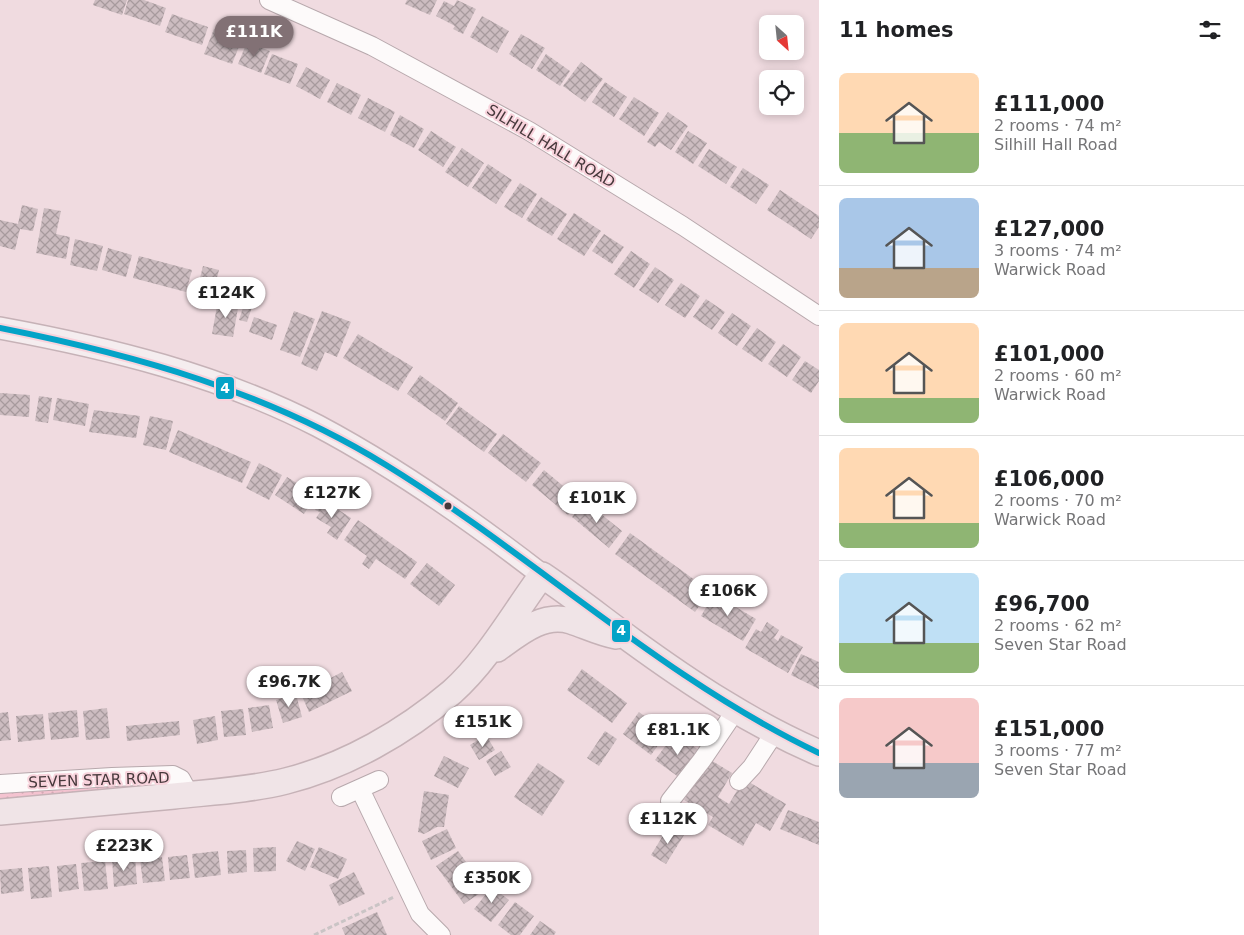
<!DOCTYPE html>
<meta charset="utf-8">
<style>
body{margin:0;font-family:"DejaVu Sans",sans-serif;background:#f6f6f6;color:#202124;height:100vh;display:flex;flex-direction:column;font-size:19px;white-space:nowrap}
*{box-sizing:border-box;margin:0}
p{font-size:16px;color:#757577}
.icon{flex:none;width:28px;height:28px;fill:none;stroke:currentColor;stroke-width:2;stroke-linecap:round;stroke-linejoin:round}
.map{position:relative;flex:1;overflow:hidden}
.panel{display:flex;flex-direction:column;background:#fff;width:425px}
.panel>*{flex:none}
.needle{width:32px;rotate:153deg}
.buttons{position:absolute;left:759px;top:15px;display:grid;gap:10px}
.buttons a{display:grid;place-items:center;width:45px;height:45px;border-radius:8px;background:#fff;box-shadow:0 2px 8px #0003;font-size:25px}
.price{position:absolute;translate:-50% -42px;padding:0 11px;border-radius:18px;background:#fff;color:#222;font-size:16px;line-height:32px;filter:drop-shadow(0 1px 2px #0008)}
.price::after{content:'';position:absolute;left:50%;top:30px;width:15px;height:11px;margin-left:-8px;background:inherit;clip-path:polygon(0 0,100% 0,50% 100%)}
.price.selected{background:#827175;color:#fff}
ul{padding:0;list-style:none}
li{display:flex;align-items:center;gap:15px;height:125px;padding:0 20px}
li+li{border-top:1px solid #e0e0e0}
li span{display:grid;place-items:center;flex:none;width:140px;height:100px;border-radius:8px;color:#555}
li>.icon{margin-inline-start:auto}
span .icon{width:60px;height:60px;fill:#fffc;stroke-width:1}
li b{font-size:21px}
h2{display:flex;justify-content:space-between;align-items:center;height:60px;padding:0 20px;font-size:21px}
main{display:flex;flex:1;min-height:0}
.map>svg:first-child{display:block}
.grass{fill:url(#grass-dots)}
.building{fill:url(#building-cross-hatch)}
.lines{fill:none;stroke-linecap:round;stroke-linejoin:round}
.minor-casing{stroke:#b7a8ac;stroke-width:20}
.major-casing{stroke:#c6b2b7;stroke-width:24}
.highway-casing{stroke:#c6b2b7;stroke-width:28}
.path{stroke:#cac4c5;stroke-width:3;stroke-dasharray:5 2.5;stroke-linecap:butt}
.minor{stroke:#fdfafa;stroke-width:18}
.major{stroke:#f5edef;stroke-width:21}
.highway{stroke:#f0e4e7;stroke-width:25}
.bus-1-casing{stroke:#f8d3dc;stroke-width:10}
.bus-1{stroke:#04a3c7;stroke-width:6}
.bus-dot{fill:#46383b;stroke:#f8d3dc;stroke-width:2}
.labels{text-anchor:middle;stroke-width:4;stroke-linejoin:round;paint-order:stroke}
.street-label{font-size:15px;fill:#46383b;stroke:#f8d3dc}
.line-badge{stroke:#f8d3dc;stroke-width:2}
.badge-label{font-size:14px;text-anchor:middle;font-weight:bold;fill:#fff}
</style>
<main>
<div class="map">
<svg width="819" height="935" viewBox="0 0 819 935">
<defs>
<pattern id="grass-dots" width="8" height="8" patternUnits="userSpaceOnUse" patternTransform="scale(1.25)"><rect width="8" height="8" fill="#f4c3d0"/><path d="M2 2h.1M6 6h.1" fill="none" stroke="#d3a8b4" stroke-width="1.8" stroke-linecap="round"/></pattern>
<pattern id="building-cross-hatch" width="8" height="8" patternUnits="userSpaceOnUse" patternTransform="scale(1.25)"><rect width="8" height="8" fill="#ccbcc0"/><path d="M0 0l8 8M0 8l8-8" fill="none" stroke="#a79a9d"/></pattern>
</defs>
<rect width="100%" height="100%" fill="#f0dbe0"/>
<path class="grass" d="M105,782l63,2v2l-168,17v-12z"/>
<path class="building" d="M95,0h32l-5,15 -29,-10z
M128,0h16l22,8 -6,18 -36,-12z
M407,0h30l-7,15 -25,-11z
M457,0l19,9 -13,25 -10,-5 2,-3 -19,-10 8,-15 10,5z
M172,14l36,13 -6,18 -37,-13z
M482,16l27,15 -12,22 -27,-16z
M214,29l28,10 -10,25 -28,-10z
M521,34l24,14 -13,21 -23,-15z
M247,42l23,9 -9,22 -23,-9z
M272,54l26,10 -8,20 -26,-10z
M546,54l24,17 -10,15 -24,-16z
M581,62l22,17 -18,23 -22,-16z
M306,67l24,13 -10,19 -24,-13z
M605,82l22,15 -13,20 -22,-15z
M337,83l24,12 -10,20 -24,-13z
M634,97l25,16 -15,23 -25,-17z
M368,98l27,14 -10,20 -27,-14z
M668,112l20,14 -17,24 -12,-8 -4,5 -8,-5z
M400,115l24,14 -10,19 -24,-13z
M431,131l25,16 -13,20 -25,-17z
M688,131l19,12 -14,21 -18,-12z
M462,148l22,15 -16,24 -23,-15z
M709,149l28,18 -11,17 -28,-18z
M488,164l24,16 -16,24 -24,-16z
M743,168l26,17 -13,19 -26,-17z
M520,183l17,11 -15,24 -18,-11z
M780,190l39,26v11l-8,12 -44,-29z
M541,197l26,17 -15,22 -26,-16z
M22,205l16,4 -5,22 -13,-2 -5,21 -15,-4v-26l18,4z
M44,208l17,3 -5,23 14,3 -4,22 -30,-6z
M574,213l27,18 -17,25 -27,-17z
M604,234l20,13 -12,17 -20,-13z
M75,239l28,7 -6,25 -27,-6z
M108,248l24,7 -6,22 -24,-7z
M631,251l19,13 -16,24 -20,-14z
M139,256l53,14 -6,22 -53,-14z
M203,266l16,4 -6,24 -16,-4z
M655,267l19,13 -16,23 -19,-13z
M681,283l19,13 -15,22 -20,-13z
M248,292l8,3 -9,27 -8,-2z
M706,299l19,13 -13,18 -19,-13z
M227,300l12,2 -6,35 -21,-3 5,-28 9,2z
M294,311l21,8 -15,38 -20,-7z
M322,311l29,11 -14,35 -12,-5 -8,19 -16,-7z
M732,313l19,13 -14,20 -19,-13z
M254,317l23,8 -5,15 -23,-8z
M757,328l19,14 -14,20 -20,-13z
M358,334l55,33 -15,24 -55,-33z
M783,344l18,13 -14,20 -19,-13z
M805,361l14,9v11l-8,12 -19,-13z
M420,375l38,28 -13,18 -38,-27z
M0,393l30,2 -1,22 -29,-2z
M39,396l13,2 -4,25 -13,-2z
M57,398l32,6 -4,22 -32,-6z
M459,406l38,28 -13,18 -38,-28z
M94,410l46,6 -4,22 -47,-6z
M150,416l23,5 -7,29 -23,-5z
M178,430l73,32 -9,21 -73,-31z
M503,434l38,29 -15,19 -38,-29z
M259,463l23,12 -13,25 -23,-12z
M544,470l36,30 -12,15 -36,-30z
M287,477l29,18 -12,19 -29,-19z
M322,499l29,19 -14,22 -10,-7 4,-6 -15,-9 4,-6 -5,-2z
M585,501l37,30 -13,17 -37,-31z
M358,520l59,42 -12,17 -29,-20 -7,10 -7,-5 5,-8 -23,-16z
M630,533l80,58 -15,21 -80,-58z
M427,563l28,22 -16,21 -29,-22z
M714,594l42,25 -13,22 -42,-25z
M767,622l12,8 -5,8 4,3 3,-6 22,12 -15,26 -43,-25 11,-19 5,3z
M801,654l18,8v27l-28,-14z
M582,669l45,34 -15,20 -45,-33z
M342,672l10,19 -43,21 -8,-18z
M296,694l6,23 -19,6 -7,-23z
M269,705l4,23 -21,4 -4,-24z
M107,708l3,30 -24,2 -3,-29z
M243,709l3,26 -22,2 -3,-26z
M77,710l2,27 -28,3 -3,-27z
M8,712l3,28 -11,1v-28z
M639,712l28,21 -16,22 -28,-21z
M43,714l2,25 -27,3 -2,-26z
M215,716l3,24 -21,4 -4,-24z
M179,721l1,14 -53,6 -1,-15z
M605,731l12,8 -18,27 -12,-8z
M675,733l25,18 -20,27 -25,-18z
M486,735l9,15 -16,10 -9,-15z
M501,751l10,16 -16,9 -9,-15z
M444,756l25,12 -11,20 -24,-12z
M709,759l23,14 -14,24 11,7 15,-25 42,25 -16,27 -14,-8 -13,23 -35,-21 5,-8 -29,-17z
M538,763l27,18 -23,35 -28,-19z
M424,791l25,4 -5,32h-7l-13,7 -6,-2z
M788,810l31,12v23l-39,-16z
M669,826l15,9 -18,29 -15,-9z
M447,829l9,19 -25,12 -9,-19z
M297,841l18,8 -10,22 -19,-10z
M276,847v24l-22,1 -1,-24z
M319,847l28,12 -9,20 -28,-12z
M246,850l1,22 -19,2 -1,-23z
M218,851l3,24 -26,3 -3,-24z
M458,851l28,38 -22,15 -28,-38z
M187,855l3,23 -20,2 -2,-23z
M135,857l2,27 -23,3 -2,-28z
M162,857l3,24 -22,2 -3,-24z
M105,861l3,28 -24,2 -3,-28z
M76,864l3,25 -20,3 -2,-26z
M49,866l3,31 -21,2 -3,-31z
M22,868l2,23 -23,3 -1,-24z
M354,872l11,22 -26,12 -10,-21z
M492,887l17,13 -18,22 -17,-13z
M515,902l19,14 -14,19h-9l-13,-10z
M377,912l10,23h-42l-3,-7z
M540,921l16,11 -2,3h-24z"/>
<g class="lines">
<defs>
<path id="minor" d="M269,0l103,46 157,85 154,95 136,90
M739,781l13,-14 23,-35
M0,784l112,-7 61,-2 8,4 8,15
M360,789l60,125 21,21
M341,797l38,-17
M670,801l32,-41 34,-50"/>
<path id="major" d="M0,328c109,20 219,47 318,98 79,42 153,94 224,149"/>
<path id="highway" d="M497,649c21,-15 46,-37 74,-28 15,5 29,12 45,15
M0,812c58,-5 116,-11 174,-16 37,-4 76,-6 112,-15 60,-15 119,-49 166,-89 35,-31 62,-79 90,-117 30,20 59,43 89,65 59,43 121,84 188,113"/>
</defs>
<use href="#minor" class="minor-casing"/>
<use href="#major" class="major-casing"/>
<use href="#highway" class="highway-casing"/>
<path class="path" d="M314,935l80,-38"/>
<use href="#minor" class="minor"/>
<use href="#major" class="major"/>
<use href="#highway" class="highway"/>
<defs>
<path id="bus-1" d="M0,328c135,27 268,64 386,137 148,91 276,213 433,288"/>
</defs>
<use href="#bus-1" class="bus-1-casing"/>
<use href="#bus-1" class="bus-1"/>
</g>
<circle class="bus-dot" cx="448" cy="506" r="4.5"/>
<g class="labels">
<g class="street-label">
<text transform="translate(551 146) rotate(31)" y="5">SILHILL HALL ROAD</text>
<text transform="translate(99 780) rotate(-2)" y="5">SEVEN STAR ROAD</text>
</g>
</g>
<g class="line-badge">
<rect x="215" y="376" width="20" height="24" rx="5" fill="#04a3c7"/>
<rect x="611" y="619" width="20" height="24" rx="5" fill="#04a3c7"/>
</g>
<g class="badge-label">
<text x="225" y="393">4</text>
<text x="621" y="635">4</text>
</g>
</svg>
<div class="buttons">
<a><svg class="needle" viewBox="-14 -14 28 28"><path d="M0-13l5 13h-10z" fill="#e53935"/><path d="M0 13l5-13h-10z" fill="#757577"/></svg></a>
<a><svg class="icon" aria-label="locate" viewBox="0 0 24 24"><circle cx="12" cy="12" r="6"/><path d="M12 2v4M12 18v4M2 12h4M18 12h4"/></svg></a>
</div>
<b class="price selected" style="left:254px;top:58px">£111K</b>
<b class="price" style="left:226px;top:319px">£124K</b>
<b class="price" style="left:332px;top:519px">£127K</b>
<b class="price" style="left:597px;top:524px">£101K</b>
<b class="price" style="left:728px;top:617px">£106K</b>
<b class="price" style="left:289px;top:708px">£96.7K</b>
<b class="price" style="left:483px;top:748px">£151K</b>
<b class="price" style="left:678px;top:756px">£81.1K</b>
<b class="price" style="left:668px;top:845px">£112K</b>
<b class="price" style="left:124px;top:872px">£223K</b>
<b class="price" style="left:492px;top:904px">£350K</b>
</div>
<section class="panel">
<h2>11 homes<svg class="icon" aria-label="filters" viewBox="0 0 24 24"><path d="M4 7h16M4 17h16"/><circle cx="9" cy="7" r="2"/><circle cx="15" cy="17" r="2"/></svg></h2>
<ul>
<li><span style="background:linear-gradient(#ffd9b3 60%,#8fb573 0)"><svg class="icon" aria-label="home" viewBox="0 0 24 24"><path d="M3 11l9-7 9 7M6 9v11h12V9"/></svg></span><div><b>£111,000</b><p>2 rooms · 74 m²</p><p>Silhill Hall Road</p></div></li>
<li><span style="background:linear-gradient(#a9c7e8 70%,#b9a48a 0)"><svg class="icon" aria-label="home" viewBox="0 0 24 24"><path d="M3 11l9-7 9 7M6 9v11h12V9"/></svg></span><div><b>£127,000</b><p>3 rooms · 74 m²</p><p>Warwick Road</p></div></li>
<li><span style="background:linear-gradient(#ffd9b3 75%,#8fb573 0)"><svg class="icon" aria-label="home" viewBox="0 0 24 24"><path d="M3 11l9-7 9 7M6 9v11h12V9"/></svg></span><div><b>£101,000</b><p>2 rooms · 60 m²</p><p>Warwick Road</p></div></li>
<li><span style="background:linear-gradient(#ffd9b3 75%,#8fb573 0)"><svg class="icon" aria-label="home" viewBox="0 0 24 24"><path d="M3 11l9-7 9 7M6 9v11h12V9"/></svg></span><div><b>£106,000</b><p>2 rooms · 70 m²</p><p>Warwick Road</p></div></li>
<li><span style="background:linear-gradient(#bfe0f5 70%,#8fb573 0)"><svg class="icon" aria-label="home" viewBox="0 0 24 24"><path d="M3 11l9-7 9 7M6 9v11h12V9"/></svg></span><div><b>£96,700</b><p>2 rooms · 62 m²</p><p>Seven Star Road</p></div></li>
<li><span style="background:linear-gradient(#f6c9c9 65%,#9aa5b1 0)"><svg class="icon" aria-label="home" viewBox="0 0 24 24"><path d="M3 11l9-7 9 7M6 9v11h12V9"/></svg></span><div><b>£151,000</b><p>3 rooms · 77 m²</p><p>Seven Star Road</p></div></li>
</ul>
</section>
</main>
